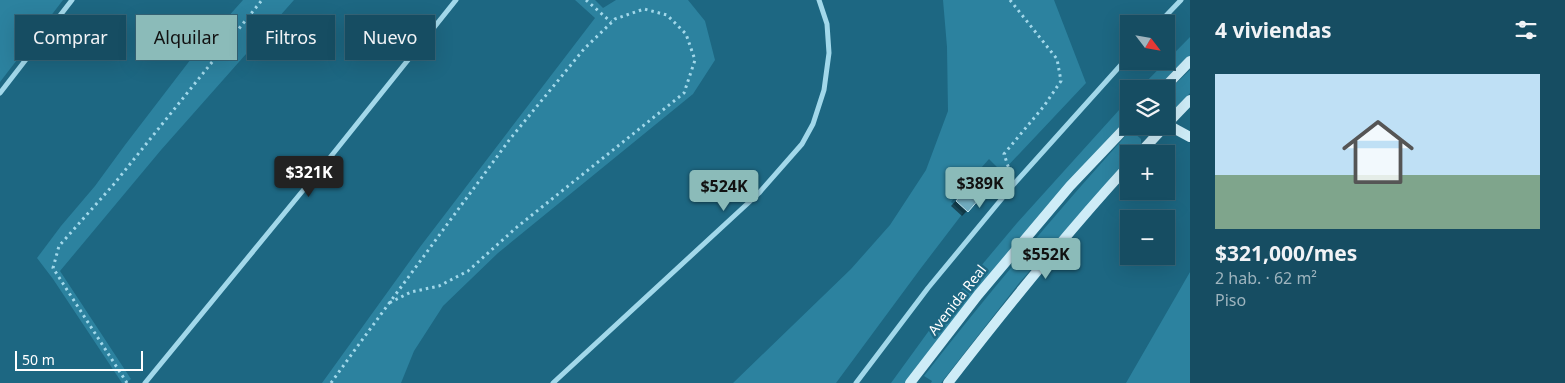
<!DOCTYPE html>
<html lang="es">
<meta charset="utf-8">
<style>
body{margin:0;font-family:"Noto Sans",sans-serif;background:#1f5468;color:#f1f3f6;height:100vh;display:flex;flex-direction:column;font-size:19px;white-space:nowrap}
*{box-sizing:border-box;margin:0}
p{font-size:16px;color:#9eb4be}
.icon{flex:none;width:28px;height:28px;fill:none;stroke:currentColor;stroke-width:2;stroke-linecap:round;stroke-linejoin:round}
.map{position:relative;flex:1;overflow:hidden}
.panel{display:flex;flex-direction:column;background:#164d62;width:375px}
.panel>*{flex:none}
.banner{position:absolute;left:15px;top:15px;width:475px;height:45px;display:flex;gap:10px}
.needle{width:32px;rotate:121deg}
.fabs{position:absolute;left:1120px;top:15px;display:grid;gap:10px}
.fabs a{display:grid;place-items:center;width:55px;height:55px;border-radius:0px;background:#164d62;box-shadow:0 5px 20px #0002,0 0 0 1px #356477;font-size:25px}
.scale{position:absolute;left:15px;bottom:12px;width:128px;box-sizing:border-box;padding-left:5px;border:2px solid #fff;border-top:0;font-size:14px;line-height:18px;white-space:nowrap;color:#fff;-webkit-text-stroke:4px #1d6782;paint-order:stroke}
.price{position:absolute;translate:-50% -42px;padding:0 11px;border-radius:5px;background:#8bbbb9;color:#111;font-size:16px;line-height:32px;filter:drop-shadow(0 1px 2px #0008)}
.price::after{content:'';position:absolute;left:50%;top:30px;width:15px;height:11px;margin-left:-8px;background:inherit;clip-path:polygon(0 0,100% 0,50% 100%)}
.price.active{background:#222;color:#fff}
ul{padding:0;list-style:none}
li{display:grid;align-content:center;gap:10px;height:265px;padding:0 25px}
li+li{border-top:1px solid #356477}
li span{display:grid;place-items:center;height:155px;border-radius:0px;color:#555}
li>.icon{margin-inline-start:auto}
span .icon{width:90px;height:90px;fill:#fffc;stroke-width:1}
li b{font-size:21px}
h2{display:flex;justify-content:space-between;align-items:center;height:60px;padding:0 25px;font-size:21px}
.pill{padding:0 18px;border-radius:0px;background:#164d62;box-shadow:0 5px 20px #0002,0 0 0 1px #356477;font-size:18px;line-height:45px}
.pill.active{background:#8bbbb9;color:#111}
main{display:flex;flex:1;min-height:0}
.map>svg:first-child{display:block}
.green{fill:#2c829f}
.shadow{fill:#0007}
.building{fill:#70abbe;stroke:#c7ebf7}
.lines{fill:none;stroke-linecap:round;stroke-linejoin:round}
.path{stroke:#a2d8ea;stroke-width:3;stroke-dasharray:2.5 4;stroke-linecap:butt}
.street{stroke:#a2d8ea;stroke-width:5}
.secondary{stroke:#ceecf7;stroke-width:10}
.labels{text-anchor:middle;stroke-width:5;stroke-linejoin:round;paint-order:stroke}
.street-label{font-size:14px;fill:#fff;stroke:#1d6782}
</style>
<main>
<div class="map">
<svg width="1190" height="383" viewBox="0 0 1190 383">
<rect width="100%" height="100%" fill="#1d6782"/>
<path class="green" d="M0,0h63l-63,82z
M243,0h51l-133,150 -101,121 71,108 -5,4h-4l-69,-104 -16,-21 24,-32 34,-40 30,-41 69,-90z
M575,0h20l8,8 13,-8h72l17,21 10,39 -22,34 -195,159 -55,53 -29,45 -13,32h-79l98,-136 175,-229z
M943,0h111l32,83 -84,89 -13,-13 -38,43 12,11 -42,55 -85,115h-103l118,-114 39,-44 36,-55 22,-59 -1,-64z
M1190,37v24l-27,28h-24z
M1190,70v23l-18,20h-6v-20z
M1129,99v25l-219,259h-19l53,-73 73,-87z
M1129,132h4l8,7v6l-8,9h-4v4l-109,124 -79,101h-10l1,-2 -8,-5c65,-84 134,-165 205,-244z
M1190,272v111h-64z"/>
<path class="shadow" d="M974,181l-7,30 -5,5 -11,-10z"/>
<path class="building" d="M978,174l13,11 -23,27 -12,-11z"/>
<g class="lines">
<path class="path" d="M586,0l25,22
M1010,0l47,59 4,22 -17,25 -40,48 6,18
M127,383l-74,-115 6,-22 55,-62 148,-184
M331,383l23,-32 156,-212 74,-90 31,-30 29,-10 23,6 19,19 9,26 -11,33 -167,134 -49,44 -29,15 -28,6 -22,11"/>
<path class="street" d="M1158,24l23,-24
M0,93l72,-93
M145,383l183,-223 128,-160
M553,383l206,-190 43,-49 11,-20 11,-34 5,-37 -2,-29 -8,-24
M856,383l72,-95 86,-104 115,-128"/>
<path class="secondary" d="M1163,89l27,-28
M1166,124l24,13
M1166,125l24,-25
M1139,154l26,-28
M910,383l68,-88 92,-109 59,-62
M948,383c58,-75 117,-148 181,-218"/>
</g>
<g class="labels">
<g class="street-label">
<text transform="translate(957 300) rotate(-52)" y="5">Avenida Real</text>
</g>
</g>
</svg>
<div class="fabs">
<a><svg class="needle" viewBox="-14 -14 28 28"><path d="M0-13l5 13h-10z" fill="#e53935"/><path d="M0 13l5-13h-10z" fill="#9eb4be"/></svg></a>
<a><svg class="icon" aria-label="layers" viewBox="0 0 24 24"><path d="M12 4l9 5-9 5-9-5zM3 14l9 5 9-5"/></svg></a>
<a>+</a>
<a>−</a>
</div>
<div class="scale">50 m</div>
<b class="price active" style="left:309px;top:198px">$321K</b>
<b class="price" style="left:980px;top:209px">$389K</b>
<b class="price" style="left:724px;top:212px">$524K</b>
<b class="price" style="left:1046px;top:280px">$552K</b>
<div class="banner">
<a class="pill">Comprar</a>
<a class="pill active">Alquilar</a>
<a class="pill">Filtros</a>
<a class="pill">Nuevo</a>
</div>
</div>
<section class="panel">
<h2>4 viviendas<svg class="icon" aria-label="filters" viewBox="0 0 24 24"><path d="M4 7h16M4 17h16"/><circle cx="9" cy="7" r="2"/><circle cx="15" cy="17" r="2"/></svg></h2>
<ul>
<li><span style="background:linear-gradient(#bfe0f5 65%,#7fa58c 0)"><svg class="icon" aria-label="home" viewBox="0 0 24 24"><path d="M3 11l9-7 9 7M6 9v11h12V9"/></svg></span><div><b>$321,000/mes</b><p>2 hab. · 62 m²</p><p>Piso</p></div></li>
</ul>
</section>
</main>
